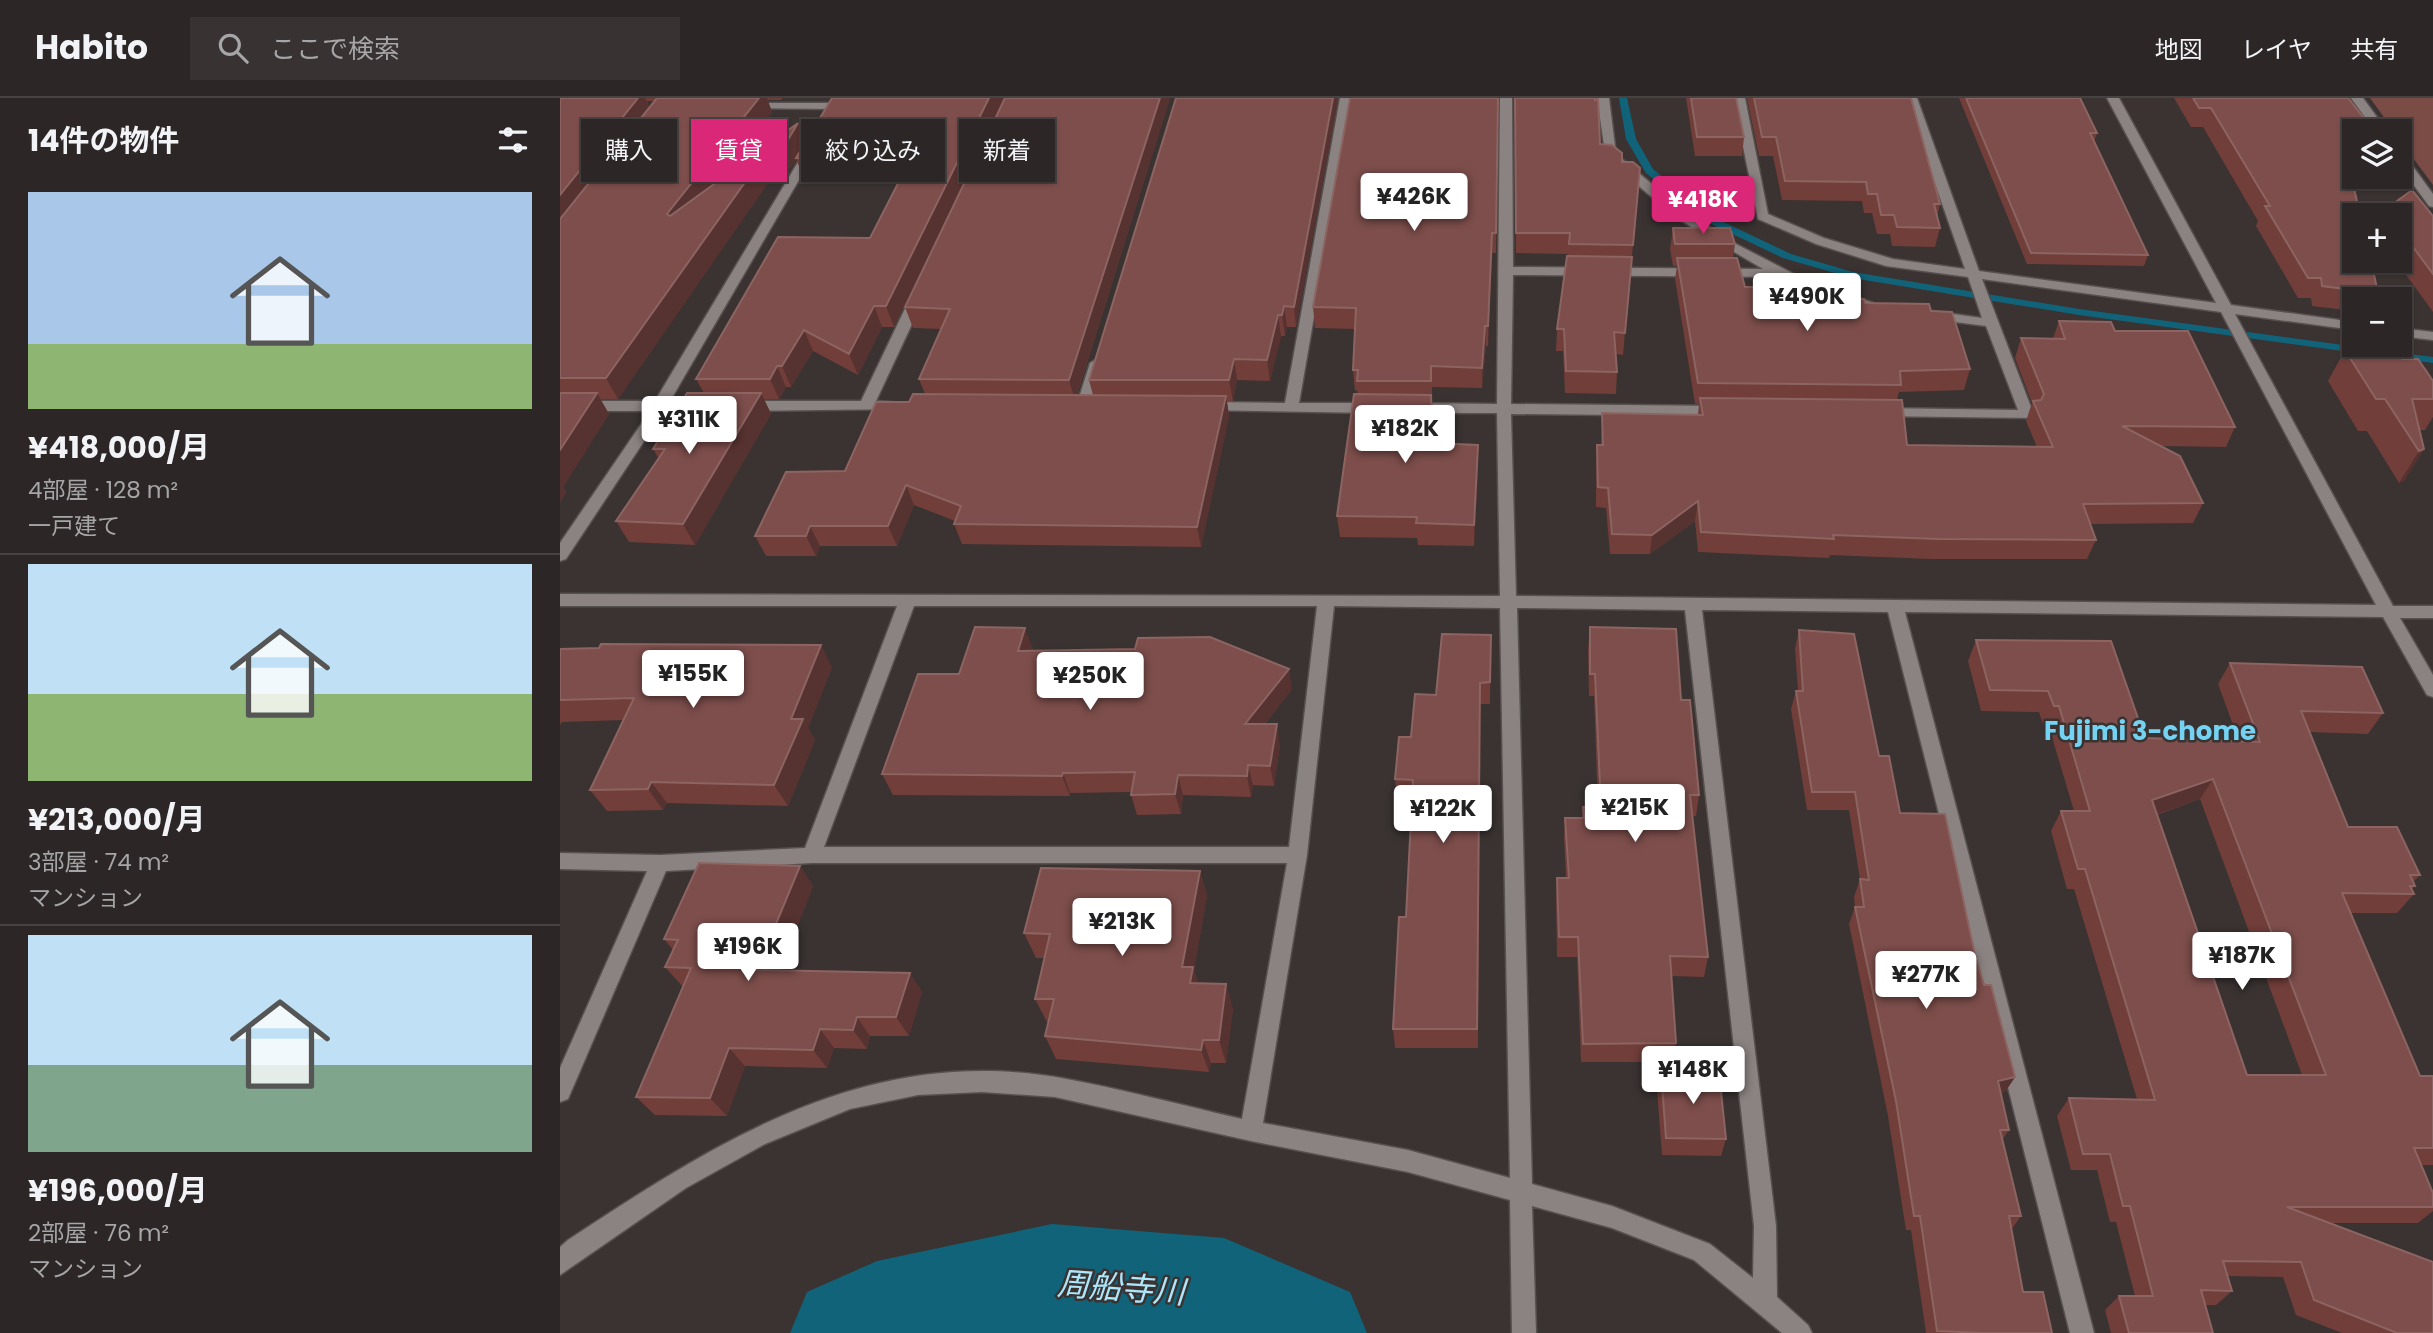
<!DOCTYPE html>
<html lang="ja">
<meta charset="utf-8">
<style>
body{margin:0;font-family:Poppins,"Noto Sans JP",sans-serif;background:#383232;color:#f1f3f6;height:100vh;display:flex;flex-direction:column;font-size:26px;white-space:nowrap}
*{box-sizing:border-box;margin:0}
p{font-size:23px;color:#a6a5a7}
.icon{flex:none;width:38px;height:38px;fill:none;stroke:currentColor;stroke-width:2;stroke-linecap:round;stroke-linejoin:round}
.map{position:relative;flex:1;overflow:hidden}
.drawer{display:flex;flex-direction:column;background:#2c2626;width:560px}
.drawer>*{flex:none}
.guide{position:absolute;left:21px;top:21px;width:665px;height:63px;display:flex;gap:14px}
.buttons{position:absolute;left:1782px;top:21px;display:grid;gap:14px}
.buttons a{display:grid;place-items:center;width:70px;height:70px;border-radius:0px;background:#2c2626;box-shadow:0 2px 5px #0004,0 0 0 2px #484343;font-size:35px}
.price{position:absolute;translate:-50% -60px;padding:0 16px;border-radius:7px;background:#fff;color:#222;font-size:23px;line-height:46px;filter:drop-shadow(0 2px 4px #0008)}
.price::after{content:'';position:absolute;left:50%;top:42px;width:21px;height:16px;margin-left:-10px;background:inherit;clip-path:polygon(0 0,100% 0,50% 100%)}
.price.selected{background:#db2777;color:#fff}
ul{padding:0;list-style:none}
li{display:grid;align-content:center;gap:14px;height:371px;padding:0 28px}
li+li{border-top:2px solid #484343}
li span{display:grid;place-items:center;height:217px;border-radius:0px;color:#555}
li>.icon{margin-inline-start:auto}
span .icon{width:126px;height:126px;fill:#fffc;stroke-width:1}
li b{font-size:30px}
h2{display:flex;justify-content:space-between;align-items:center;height:84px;padding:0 28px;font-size:30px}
.pill{padding:0 24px;border-radius:0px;background:#2c2626;box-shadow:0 2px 5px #0004,0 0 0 2px #484343;font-size:24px;line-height:63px}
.pill.selected{background:#db2777;color:#fff}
header{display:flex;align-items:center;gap:42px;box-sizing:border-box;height:98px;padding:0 35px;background:#2c2626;border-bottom:2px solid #484343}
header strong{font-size:33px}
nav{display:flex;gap:38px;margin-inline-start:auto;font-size:24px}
.search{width:490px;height:63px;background:#383232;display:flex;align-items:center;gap:18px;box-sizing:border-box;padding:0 24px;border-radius:0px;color:#a6a5a7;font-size:26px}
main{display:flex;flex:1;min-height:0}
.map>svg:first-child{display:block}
.green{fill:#7b4b46}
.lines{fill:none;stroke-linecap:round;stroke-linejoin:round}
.stream{fill:#116379;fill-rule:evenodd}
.river{fill:#116379;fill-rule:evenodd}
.minor-casing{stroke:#56504f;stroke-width:3}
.minor{fill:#8b8382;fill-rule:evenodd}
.wall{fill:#713e3a;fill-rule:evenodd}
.shaded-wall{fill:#563230}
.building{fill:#7d4e4b;stroke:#8c6461;stroke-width:2;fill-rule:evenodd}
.labels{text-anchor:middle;stroke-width:5;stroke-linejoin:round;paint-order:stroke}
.neighbourhood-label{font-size:26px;font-weight:bold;fill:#74d3f2;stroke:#3a3332}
.near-water-label{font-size:32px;font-style:italic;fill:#ace7fc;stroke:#3a3332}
</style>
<header>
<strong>Habito</strong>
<div class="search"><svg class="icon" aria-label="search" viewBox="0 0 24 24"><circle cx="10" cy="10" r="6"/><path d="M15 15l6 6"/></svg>ここで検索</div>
<nav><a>地図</a><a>レイヤ</a><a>共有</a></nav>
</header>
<main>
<section class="drawer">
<h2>14件の物件<svg class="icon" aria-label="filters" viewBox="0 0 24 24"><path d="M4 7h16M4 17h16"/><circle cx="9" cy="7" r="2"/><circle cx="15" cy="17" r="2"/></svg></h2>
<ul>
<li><span style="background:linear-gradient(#a9c7e8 70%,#8fb573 0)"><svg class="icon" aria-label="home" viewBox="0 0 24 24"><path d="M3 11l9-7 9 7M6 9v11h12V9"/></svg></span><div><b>¥418,000/月</b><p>4部屋 · 128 m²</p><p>一戸建て</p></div></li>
<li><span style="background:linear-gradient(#bfe0f5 60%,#8fb573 0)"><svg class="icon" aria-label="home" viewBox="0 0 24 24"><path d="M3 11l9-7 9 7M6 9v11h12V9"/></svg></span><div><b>¥213,000/月</b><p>3部屋 · 74 m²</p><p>マンション</p></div></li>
<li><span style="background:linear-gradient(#bfe0f5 60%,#7fa58c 0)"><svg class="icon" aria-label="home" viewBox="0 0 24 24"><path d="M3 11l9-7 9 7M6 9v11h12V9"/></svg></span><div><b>¥196,000/月</b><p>2部屋 · 76 m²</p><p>マンション</p></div></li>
</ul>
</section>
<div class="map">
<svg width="1873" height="1235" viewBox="0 0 1873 1235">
<rect width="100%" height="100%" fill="#3a3332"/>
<path class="green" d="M1810,0h63v87l-34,-46v-8h-5z"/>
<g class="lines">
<path class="stream" d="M1059,0h8l9,41 17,30 60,48 78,37 62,18 226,37 286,39 6,3 -6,3 -286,-39 -227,-37 -69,-20 -78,-37 -59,-48 -20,-34z
M1825,253l48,6v6l-52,-7v-4z"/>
<path class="river" d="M492,1126l172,14 126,54 17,41h-577l17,-41 70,-31z"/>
<defs>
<path id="minor" d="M780,0h12l-53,305h76l7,5 -7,5 -176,-3 -2,-3 2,-3 5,-2 81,1z
M940,0h12l1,169 250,2 -88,-52 -69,-59 -9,-60h12l7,56 68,57 52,33 66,34 71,25 -7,4 -50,-15 -36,-15 -267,-2 -2,129 211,2 7,5 -7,5 -211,-2 5,182 860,9 -155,-293 -239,-33 52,136 -2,3 -158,-2 -2,-3 2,-3 5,-2 139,2 -32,-84 -54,-7 -7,-4 7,-4 50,7 -14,-41 -82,-11 -70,-22 -58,-25 -25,-121h12l23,116 56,24 69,21 72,10 -60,-171h12l62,173 237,32 -109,-205h12l112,207 123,17v8l-119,-16 158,292h40v12h-33l33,57v22l-6,-2 -44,-78 -478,-5 189,721h-24l-182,-721 -186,-2 74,616 1,71 31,28 4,8h-30l-88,-73 -82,-32 -80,-22 4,127h-24l-2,-133 -102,-28 -157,-31 -196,-44 -73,-5 -64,3 -68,14 -85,35 -79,44 -126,87v-28l8,-7c151,-100 298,-194 488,-163 63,11 125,28 186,42l45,-256h-475l-146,8 -98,228 -8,3v-34l87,-197 -87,-2v-16l100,2 145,-7 92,-242h-337v-12l940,2 -3,-183h-87l-7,-5 7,-5 87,1zM354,508h403l-28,241h-465zM774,508l166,2 10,570 -102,-28 -145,-27 44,-268zM957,510l168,2 69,616 -1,52 -43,-34 -98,-38 -80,-22z
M1791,0h12l24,33h-12z
M185,5h91l6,3 -6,3 -95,-1 -2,-2z
M247,49l10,2 -147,252h30l7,5 -7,5h-36l-98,148 -6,2v-18l90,-132h-90v-10h95z
M1839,55h4l30,41v13l-4,-1 -30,-41z
M359,192l7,4 -50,107 25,2 2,3 -2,3 -156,2 -7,-5 7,-5h116l51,-107z
M1839,230l34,4v8l-34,-4z
M537,261l7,4 -14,44 -2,3h-10l-2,-3 14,-44z"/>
</defs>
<use href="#minor" class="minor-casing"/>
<use href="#minor" class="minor"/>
</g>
<path class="wall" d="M0,0h223l-2,2h-14l5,12 -54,69 80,-58 8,18 26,-43h172l-110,229h-12l-24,48 -45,-24 -22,36h-5l-7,12h-15l7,15 -76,131 -66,-3 -13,-21 43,-62 -6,-10 51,-56 -8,-14 174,-141 30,-58 -96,-2 -8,-19 -11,18h-13l-154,222h-18l9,15 -46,73 3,5 -6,10zM87,3h7l-5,6z
M445,0h165l-93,297h16l-4,-15 249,-282 -42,229h-9l-2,9h-4l-11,45 -33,-1 -4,21h-6l2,15 -28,131 -239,-3 -8,-20 1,-3 -41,-16 -17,41h-77l-4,10h-50l-11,-20 90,-65 64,-69 16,-8 -6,-15 22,-50 -28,-1 -8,-21z
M938,0l-2,155h-4l-4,93h-2l-4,42 -50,-1 1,56 45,2v22l-4,79 -56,-1 -1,-7 -77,-1 -3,-21 21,-122 -1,-4 -2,1 -2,-21 2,-41 -40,-1 -2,-21z
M955,0l85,46 22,18 18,6 -17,187 -7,-1 1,18 -1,22 -51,-1 -2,-42h-7l1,-22 11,-75 -52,-1z
M1126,0h50l8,39 -2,19h-47z
M1187,0h164l29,106 -3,13 3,11 -5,19 -43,-1 -2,-12h-13l-5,-21h-8l-2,-12 -80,-1 -9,-44h-14z
M1399,0h121l17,35 -3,9 54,113 -4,11 -117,-2z
M1614,0h174l6,33v41h-4l28,121 -3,6h-21v12l-42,-5 -1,-8h-13l-42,-72 2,-5 -55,-94h-12z
M1826,111l47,7v96l-37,-51h3v-46h-17z
M1113,130l62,16 -2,14 12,29 48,7 11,4 61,5 66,8 39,58 -6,21 -65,2 -2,8 10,45 130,2 -11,-26 6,-18 -17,-45 6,-20h32l6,-17 56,10 120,96 -9,20 -64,-1 41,57 -10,20 -103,1 6,16 -9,19h-156l-101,-4 -1,3 -131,-6 -3,-31 -45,33h-40l-4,-46 -10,-1v-42l1,-20h4l1,-32 96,2 1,-11h-4l-20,-125 2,-13h-4l-3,-17z
M1790,248l52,13 31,22v36l-8,13h-6l5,19 -20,32 -5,2 -32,-52h-9l-30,-50 17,-31h3z
M1030,529l91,73 18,95 -3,21h-4l16,141 -4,20 -33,-1 5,67 -4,19h-91l-4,-105h-20l-1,-59 1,-20h9l-2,-40 1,-20h17l1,-11h15l-4,-111h-5l-1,-47z
M1239,532l80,126 21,57 75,142 40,122 -10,15 -4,1 8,37 -7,10 19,76 -10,14 12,62 29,41h-126l-15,-103h-5l-18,-114 -39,-192 6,-17 -1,-10 6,-18 -11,-69h-42l-16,-101 5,-18h2l-3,-42z
M931,537l-1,69h-10l-2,344h-83l-2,-19 13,-112 6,-116 -15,-1 -2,-21 16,-42z
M1416,542l169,98 94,3 -21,-57 12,-21 153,50 -15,21 -59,-2 39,95 72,48 -7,7 2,4 -3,3 2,5 -17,19h-46l69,163h13v89h-12l12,28v18l-15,12h-90l105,110h-91l-46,-18 -13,-38 -55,-1 4,15 -16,14h-11l8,28h-102l-6,-23 14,-14h16l-19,-74h-6l-13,-52h-26l-14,-54 12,-18 68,1 -63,-210h-7l-16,-58 10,-20h13l-25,-84h-5l-5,-15 -58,-1 -13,-50zM1640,701l102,276h-55l-90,-260z
M0,551l272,18 -24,61 7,12 -27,66 -121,-3 -4,7 -56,1 -17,-21 33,-70 -61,2 -2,3z
M473,551l-1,2 260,38 -27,35 15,21 -6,41 -21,-1 -2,12 -68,-2 -2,19 -44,1 -6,-20v-3l-61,1v3l-177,-1 -11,-21 77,-100z
M240,768l13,20 -33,84 130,3 12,19 -13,44h-39l-3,13 -33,-1 -7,20 -82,-2 -18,50 -72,-1 -19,-18 47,-111h-1l-17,-19 8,-17 -9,-11z
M640,773l7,25 -13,73 4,14 35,25 -7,55h-15l-2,9 -153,-13 -11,-23 3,-14h-1l-12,-23 10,-41h-9l-12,-25z
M1101,974l65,67 -5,17 -59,-1 -5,-65z"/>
<path class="shaded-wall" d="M78,0h7l7,14 -92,117v-34z
M199,0h8l5,14 -95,122 -10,-20z
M429,0h15l-110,229 -8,-21z
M600,0h10l-95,302 -6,-20z
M773,0h5l-42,229 -2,-20z
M238,25l8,19 -10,16v1l-11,18 -8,-19z
M203,59l9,20 -154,222 -12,-21z
M932,135v20l-4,93v-20z
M314,208l8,21 -24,48 -9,-21z
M724,208l3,21 -2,9 -3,-21z
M718,217l3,21 -11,45 -3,-21z
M925,228l1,20 -4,42v-20z
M244,232l9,21 -22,36 -9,-21z
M674,261l3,21 -4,21 -4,-21z
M217,268l9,21 -7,12 -9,-20z
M37,295l12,21 -46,73 3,5 -6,10v-52z
M201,295l10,21 -76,131 -12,-21z
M666,298l3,20 -28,131 -4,-20z
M918,347v22l-4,79v-21z
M1864,351l-20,32 -5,2 20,-32z
M346,387l8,20 -17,41 -9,-20z
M1138,403l-3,20 -45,33 2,-19z
M250,428l10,20 -4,10 -10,-20z
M465,530l8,21 -7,23 -8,-21z
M261,547l11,22 -24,61 7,12 -27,66 -14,-21 17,-66z
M729,571l3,20 -43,55 -4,-20z
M717,626l3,21 -6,41 -4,-20z
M688,667l5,20 -2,12 -4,-21z
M503,675l7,20v3l-8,-20z
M618,677l5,20 -2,19 -6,-20z
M1653,681l-13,20 -60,21 12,-20z
M91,684l16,21 -4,7 -15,-21z
M240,768l13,20 -41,103 -15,-19z
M640,773l7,25 -13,73 7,22 -3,16 -16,-40z
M350,875l12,19 -13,44 -13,-19z
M666,886l7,24 -7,55 -7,-23z
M297,919l13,19 -3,13 -14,-19z
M260,931l14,19 -7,20 -14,-18z
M643,942l8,23 -2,9 -8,-22z
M169,950l16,18 -18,50 -17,-18z
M1455,979l-10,15 -16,4 9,-15z"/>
<path class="building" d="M0,0h78l-78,97z
M97,0h102l-92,116 3,2 128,-93 -21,35 -14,-1 -157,221h-46v-159z
M272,0h157l-103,208h-12l-25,48 -45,-24 -22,36h-5l-7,13h-74l82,-142 92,1 40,-78 -114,-2z
M445,0h155l-91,282 -150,-1 31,-70 -45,-2z
M616,0h157l-39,209 -10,-1 -2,9h-4l-11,45 -33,-1 -5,21h-140z
M790,0h148l-2,135h-4l-4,93h-3l-3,42 -51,-2v15h-74l1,-11h-5l3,-62 -43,-1z
M955,0h80v2l3,-1 2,45 12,1 10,8v9h11l7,6 -7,77 -64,-1 1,-11h-54z
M1131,0h45l8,39h-47z
M1194,0h157l29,106h-6l6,24 -43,-1 -3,-12h-13l-4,-21h-9l-2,-12 -81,-1 -9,-44h-14z
M1406,0h114l17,35h-7l58,122 -117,-2z
M1633,0h155l26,33h-20v21h-8l14,63h-6v46h17l7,32 -56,-7 -1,-8h-13l-43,-72h5l-59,-98h-12z
M1852,92l21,26v58l-34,-46v-13h-9l-4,-6z
M1113,130h57l5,16h-60z
M1007,158l65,1 -7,76 -11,-1 3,40 -51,-1 -2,-42h-7z
M1117,160h60l8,29h46l2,7h10l1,4 60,1 1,4 64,1 2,7 21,1 18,57 -70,2 1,14 -203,-2z
M1499,223l52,1 4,9h73l47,96 -113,-1 58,30 23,47 -120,1 13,36 -158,-1 -105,-4 1,4 -133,-7 -3,-31 -46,34 -40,-1 -4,-46 -10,-1 -1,-42h6l-1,-32 101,2 -3,-17 202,2 5,45 146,2 -20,-46 8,-1 3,-6 -23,-56 44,1z
M1839,247l3,14h16l15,22v18h-21l12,50 -5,2 -34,-52h-9l-31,-49h8l-3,-4z
M0,295h37l-37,57z
M127,295h74l-78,131 -67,-3 49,-72h-12z
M353,296l313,2 -29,131 -243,-3 7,-18 -55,-21 -18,41h-78l-4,10h-51l31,-64 59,-1 31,-69h33z
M794,296l77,1 1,48 46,2 -4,80 -58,-2 1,-6 -80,-1z
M415,529l50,1 -7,23 117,-2 3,-11 72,-1 79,32 -44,55h32l-7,42 -22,-1 -1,11 -69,-1 -3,19 -44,1 4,-23 -72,1 -1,3 -180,-2 36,-100h41z
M1030,529l86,2 5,71h9l9,95h-9l18,162 -38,-1 6,87 -93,1 -5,-107h-19l-2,-59h12l-4,-60h19l-1,-11h18l-6,-133h-5z
M1239,532l55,4 25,122h10l11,57 45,1 30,141 9,30h7l24,92 -17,4 11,49h-9l21,86h-12l14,76h20l9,41h-69l-46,-2 -17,-115h-6l-18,-115 -41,-194h9l-4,-28 9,1 -14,-88h-43l-16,-101h7z
M882,536l49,1 -1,47 -10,1 -3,346h-84l6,-112h7l7,-137 -18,-1 4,-42h12l4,-43 21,1z
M1416,542l135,1 34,97 115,4 -30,-79 132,4 21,46 -82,-2 47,116h49l23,48h-10l5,11h-5l4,8 -72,-1 78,183h13v72h-19l19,45v14h-146l146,55v71h-36l-83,-33 -13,-38 -78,-1 9,30 -31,-1 12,43h-84l-10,-37h34l-23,-90h-7l-13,-52h-27l-14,-56 86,2 -70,-231h-7l-17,-58h29l-31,-105h-5l-6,-15 -58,-1zM1653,681l113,296h-79l-95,-275z
M41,546l220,1 -30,74h12l-29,66 -123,-3 -3,7 -58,1 44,-92 -74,2v-51l39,-1z
M139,765l101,3 -43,104 153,3 -14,44h-39l-4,13 -33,-1 -7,21 -84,-2 -19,50 -74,-1 55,-129 -26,-1 13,-27 -14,-1z
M481,770l159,3 -18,96h11l-3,16 36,1 -7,56h-16l-2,10 -156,-14 9,-37h-19l15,-65 -26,-1z
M1101,974l58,1 7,66 -60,-1z"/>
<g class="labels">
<g class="neighbourhood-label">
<text x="1590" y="642">Fujimi 3-chome</text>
</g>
<g class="near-water-label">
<text transform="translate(561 1190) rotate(4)" y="11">周船寺川</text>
</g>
</g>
</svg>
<div class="buttons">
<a><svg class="icon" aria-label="layers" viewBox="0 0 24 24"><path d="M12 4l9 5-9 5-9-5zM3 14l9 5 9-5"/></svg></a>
<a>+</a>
<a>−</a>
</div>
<b class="price" style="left:854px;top:135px">¥426K</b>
<b class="price selected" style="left:1143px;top:138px">¥418K</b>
<b class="price" style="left:1247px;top:235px">¥490K</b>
<b class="price" style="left:129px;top:358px">¥311K</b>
<b class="price" style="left:845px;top:367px">¥182K</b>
<b class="price" style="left:133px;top:612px">¥155K</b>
<b class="price" style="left:530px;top:614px">¥250K</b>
<b class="price" style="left:1075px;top:746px">¥215K</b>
<b class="price" style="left:883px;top:747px">¥122K</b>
<b class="price" style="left:562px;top:860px">¥213K</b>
<b class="price" style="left:188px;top:885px">¥196K</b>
<b class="price" style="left:1682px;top:894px">¥187K</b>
<b class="price" style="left:1366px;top:913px">¥277K</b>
<b class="price" style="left:1133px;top:1008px">¥148K</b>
<div class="guide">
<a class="pill">購入</a>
<a class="pill selected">賃貸</a>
<a class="pill">絞り込み</a>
<a class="pill">新着</a>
</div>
</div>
</main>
